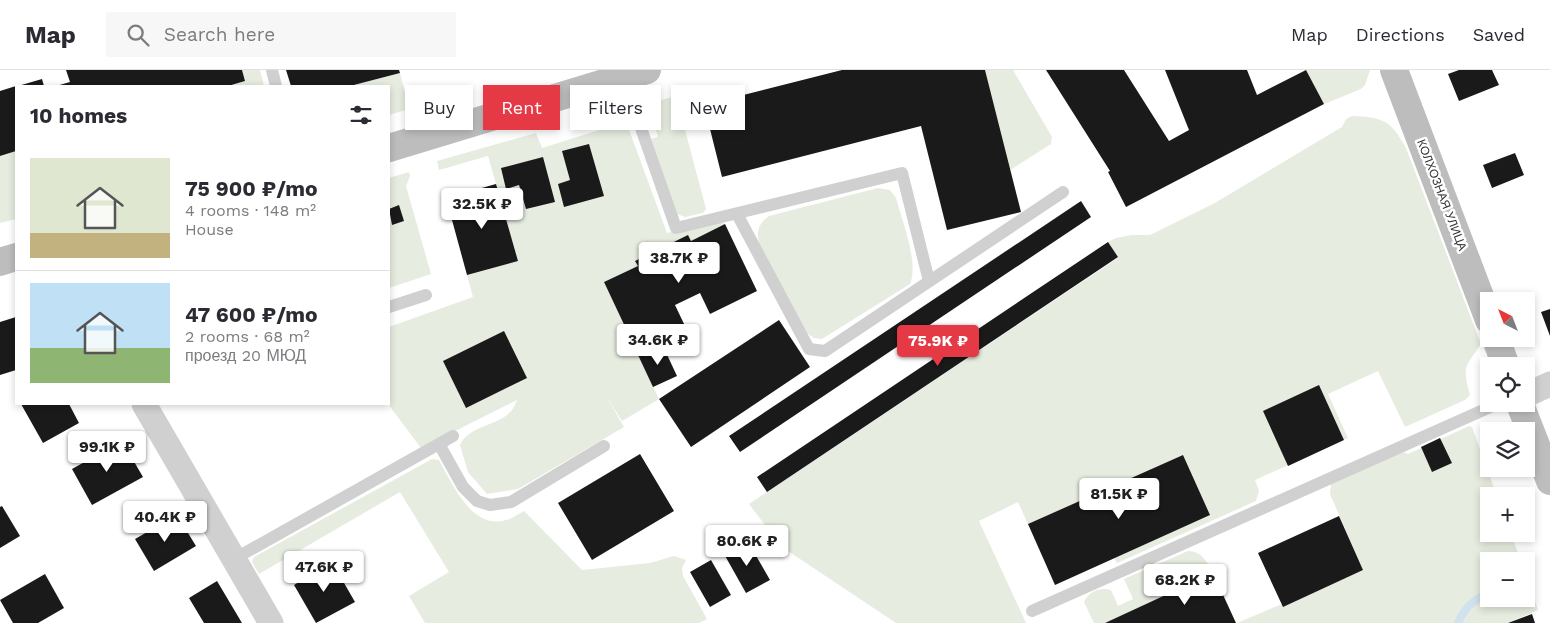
<!DOCTYPE html>
<meta charset="utf-8">
<style>
body{margin:0;font-family:"Work Sans",sans-serif;background:#f7f7f7;color:#2b2b33;height:100vh;display:flex;flex-direction:column;font-size:19px;white-space:nowrap}
*{box-sizing:border-box;margin:0}
p{font-size:16px;color:#7c7c81}
.icon{flex:none;width:28px;height:28px;fill:none;stroke:currentColor;stroke-width:2;stroke-linecap:round;stroke-linejoin:round}
.map{position:relative;flex:1;overflow:hidden}
.sheet{position:absolute;left:15px;top:15px;width:375px;height:320px;display:flex;flex-direction:column;background:#fff;border-radius:0px;box-shadow:0 2px 8px #0003}
.sheet>*{flex:none}
.guide{position:absolute;left:405px;top:15px;width:475px;height:45px;display:flex;gap:10px}
.needle{width:32px;rotate:318deg}
.fabs{position:absolute;left:1480px;top:222px;display:grid;gap:10px}
.fabs a{display:grid;place-items:center;width:55px;height:55px;border-radius:0px;background:#fff;box-shadow:0 2px 8px #0003;font-size:25px}
.price{position:absolute;translate:-50% -42px;padding:0 11px;border-radius:5px;background:#fff;color:#222;font-size:16px;line-height:32px;filter:drop-shadow(0 1px 2px #0008)}
.price::after{content:'';position:absolute;left:50%;top:30px;width:15px;height:11px;margin-left:-8px;background:inherit;clip-path:polygon(0 0,100% 0,50% 100%)}
.price.selected{background:#e63946;color:#fff}
ul{padding:0;list-style:none}
li{display:flex;align-items:center;gap:15px;height:125px;padding:0 15px}
li+li{border-top:1px solid #e1e1e2}
li span{display:grid;place-items:center;flex:none;width:140px;height:100px;border-radius:0px;color:#555}
li>.icon{margin-inline-start:auto}
span .icon{width:60px;height:60px;fill:#fffc;stroke-width:1}
li b{font-size:21px}
h2{display:flex;justify-content:space-between;align-items:center;height:60px;padding:0 15px;font-size:21px}
.tag{padding:0 18px;border-radius:0px;background:#fff;box-shadow:0 2px 8px #0003;font-size:18px;line-height:45px}
.tag.selected{background:#e63946;color:#fff}
header{display:flex;align-items:center;gap:30px;box-sizing:border-box;height:70px;padding:0 25px;background:#fff;border-bottom:1px solid #e1e1e2}
header strong{font-size:24px}
nav{display:flex;gap:28px;margin-inline-start:auto;font-size:18px}
.search{width:350px;height:45px;background:#f7f7f7;display:flex;align-items:center;gap:12px;box-sizing:border-box;padding:0 18px;border-radius:0px;color:#7c7c81;font-size:19px}
.map>svg:first-child{display:block}
.green{fill:#e6ecdf}
.lines{fill:none;stroke-linecap:round;stroke-linejoin:round}
.stream{stroke:#cfe2ee;stroke-width:8}
.building{fill:#1a1a1a}
.lane{stroke:#d0d0d0;stroke-width:12}
.street{stroke:#d0d0d0;stroke-width:25}
.secondary{stroke:#bdbdbd;stroke-width:28}
.labels{text-anchor:middle;stroke-width:5;stroke-linejoin:round;paint-order:stroke}
.street-label{font-size:12px;fill:#333;stroke:#fff}
</style>
<header>
<strong>Map</strong>
<div class="search"><svg class="icon" aria-label="search" viewBox="0 0 24 24"><circle cx="10" cy="10" r="6"/><path d="M15 15l6 6"/></svg>Search here</div>
<nav><a>Map</a><a>Directions</a><a>Saved</a></nav>
</header>
<div class="map">
<svg width="1550" height="553" viewBox="0 0 1550 553">
<rect width="100%" height="100%" fill="#fff"/>
<path class="green" d="M242,0h18l4,16h-36l17,-5z
M985,0h28l39,67 -1,7 -41,26z
M1306,0h64l-5,15 -4,4 -37,15z
M400,3l9,36 -20,6v-29h-39z
M676,26l30,113 -3,4 -18,4 -8,-3 -26,-75 7,-2 -5,-17 -8,2 -5,-16z
M1352,46c32,1 39,5 54,32l75,196c-16,24 -19,21 -11,51l-5,5 -60,27 -27,-56 -50,23 20,44 -93,42 4,11 -3,10 -139,62 -3,-5 96,-43 -27,-60 -155,69 -10,-22 -39,19 47,102h-130l-114,-76 -33,-43 369,-246 -10,-16 8,-4 16,-3h18l63,-31 129,-77 4,-8z
M622,53l6,4 39,106 52,-12 6,3 -34,17 -3,-5 -53,26 3,4 -34,16 55,117 -37,22 -17,-27 19,33 -106,62 -31,5 -19,-22 -8,-27c11,-24 49,-17 57,-45l-96,48 -33,-44 1,-77 84,-30 -6,-22 51,-14 -30,-105 -49,14 -2,-9 99,-28 6,15z
M16,81v68l-16,4v-67z
M409,102l1,4 -4,10 25,88 -42,14v-110z
M878,118l12,2 6,8c6,23 23,64 14,86l-88,55 -8,-1 -7,-5 -47,-87c-4,-13 -3,-21 9,-30z
M1469,356l3,1 25,69h-8v38h22l10,27h-32v38h37v-25l12,36 -30,13h-271l45,-19 1,3 80,-37 -33,-76 1,-10 71,-32 6,2z
M432,389l7,1c13,23 33,71 67,60 6,-1 12,-6 18,-9l58,59 68,-7 24,-7 12,4 -4,8 1,8 24,43 -8,4h-274l-16,-27 40,-24 -49,-80 -141,82 -7,-12 2,-5z
M1188,481c14,0 19,11 25,22l-108,50h-11l-10,-21c5,-11 16,-15 27,-12l7,16 15,-7 -9,-20z"/>
<g class="lines">
<path class="stream" d="M1517,529l7,4
M1458,553c6,-14 16,-25 31,-29"/>
</g>
<path class="building" d="M66,0h176l3,11 -17,5h-172l14,-4z
M286,0h113l1,3 -50,13h-59z
M842,0h143l36,142 -74,18 -26,-104 -199,51 -18,-72z
M1046,0h78l45,71 20,-11 -24,-60h82l10,25 49,-25 18,34 -198,103 -18,-35 2,-1z
M1459,0h33l7,15 -40,16 -11,-27z
M42,9l2,7h-26z
M16,16v65l-16,5v-65z
M589,74l15,52 -40,11 -6,-23 12,-4 -8,-29z
M1515,83l9,22 -32,13 -9,-23z
M543,87l12,45 -29,7 -7,-24 -13,4 -5,-21z
M496,114l22,77 -51,14 -21,-77z
M1081,131l10,16 -351,235 -11,-16z
M399,135l5,16 -12,4 -3,-16z
M725,154l32,67 -47,23 -10,-21 -25,12 10,21 -49,24 -32,-68 34,-16 -3,-5 53,-26 3,6z
M1108,172l10,15 -351,235 -10,-15z
M1550,239v27l-9,-24z
M16,247v53l-16,5v-53z
M779,250l31,47 -119,80 -32,-48z
M504,261l23,47 -61,30 -23,-47z
M662,274l15,32 -24,11 -15,-32z
M1319,315l25,55 -56,26 -25,-55z
M21,334h48l10,19 -36,20z
M1440,368l12,25 -20,9 -11,-25z
M122,371l21,36 -51,28 -20,-36z
M640,384l34,57 -82,49 -34,-57z
M1183,385l27,60 -155,70 -27,-61z
M2,436l18,30 -20,12v-41z
M177,445l19,31 -42,25 -19,-32z
M1339,446l24,54 -80,37 -25,-54z
M747,470l23,40 -24,13 -22,-39z
M711,490l20,35 -21,12 -20,-35z
M332,492l23,40 -39,21 -22,-38z
M1213,503l23,50h-131z
M45,504l19,34 -26,15h-25l-13,-23z
M217,511l25,42h-38l-15,-25z
M1532,544l3,9h-27z"/>
<g class="lines">
<path class="lane" d="M272,0l4,16
M621,8l14,33 41,117 226,-55 27,108
M737,144l72,135 16,2 238,-159
M389,237l37,-12
M439,374l24,43 14,14 13,4 21,-3 93,-56
M234,489l219,-123
M1032,541l465,-207"/>
<path class="street" d="M1526,325l24,-11
M144,334l127,219"/>
<path class="secondary" d="M1394,0l95,250
M389,78l258,-78
M0,192l16,-5
M1496,269l10,27
M1520,334l30,77"/>
</g>
<g class="labels">
<g class="street-label">
<text transform="translate(1442 125) rotate(69)" y="4">КОЛХОЗНАЯ УЛИЦА</text>
</g>
</g>
</svg>
<div class="fabs">
<a><svg class="needle" viewBox="-14 -14 28 28"><path d="M0-13l5 13h-10z" fill="#e53935"/><path d="M0 13l5-13h-10z" fill="#7c7c81"/></svg></a>
<a><svg class="icon" aria-label="locate" viewBox="0 0 24 24"><circle cx="12" cy="12" r="6"/><path d="M12 2v4M12 18v4M2 12h4M18 12h4"/></svg></a>
<a><svg class="icon" aria-label="layers" viewBox="0 0 24 24"><path d="M12 4l9 5-9 5-9-5zM3 14l9 5 9-5"/></svg></a>
<a>+</a>
<a>−</a>
</div>
<b class="price" style="left:482px;top:160px">32.5K ₽</b>
<b class="price" style="left:679px;top:214px">38.7K ₽</b>
<b class="price" style="left:658px;top:296px">34.6K ₽</b>
<b class="price selected" style="left:938px;top:297px">75.9K ₽</b>
<b class="price" style="left:107px;top:403px">99.1K ₽</b>
<b class="price" style="left:1119px;top:450px">81.5K ₽</b>
<b class="price" style="left:165px;top:473px">40.4K ₽</b>
<b class="price" style="left:747px;top:497px">80.6K ₽</b>
<b class="price" style="left:324px;top:523px">47.6K ₽</b>
<b class="price" style="left:1185px;top:536px">68.2K ₽</b>
<div class="guide">
<a class="tag">Buy</a>
<a class="tag selected">Rent</a>
<a class="tag">Filters</a>
<a class="tag">New</a>
</div>
<section class="sheet">
<h2>10 homes<svg class="icon" aria-label="filters" viewBox="0 0 24 24"><path d="M4 7h16M4 17h16"/><circle cx="9" cy="7" r="2"/><circle cx="15" cy="17" r="2"/></svg></h2>
<ul>
<li><span style="background:linear-gradient(#dfe7d0 75%,#c2b280 0)"><svg class="icon" aria-label="home" viewBox="0 0 24 24"><path d="M3 11l9-7 9 7M6 9v11h12V9"/></svg></span><div><b>75 900 ₽/mo</b><p>4 rooms · 148 m²</p><p>House</p></div></li>
<li><span style="background:linear-gradient(#bfe0f5 65%,#8fb573 0)"><svg class="icon" aria-label="home" viewBox="0 0 24 24"><path d="M3 11l9-7 9 7M6 9v11h12V9"/></svg></span><div><b>47 600 ₽/mo</b><p>2 rooms · 68 m²</p><p>проезд 20 МЮД</p></div></li>
</ul>
</section>
</div>
